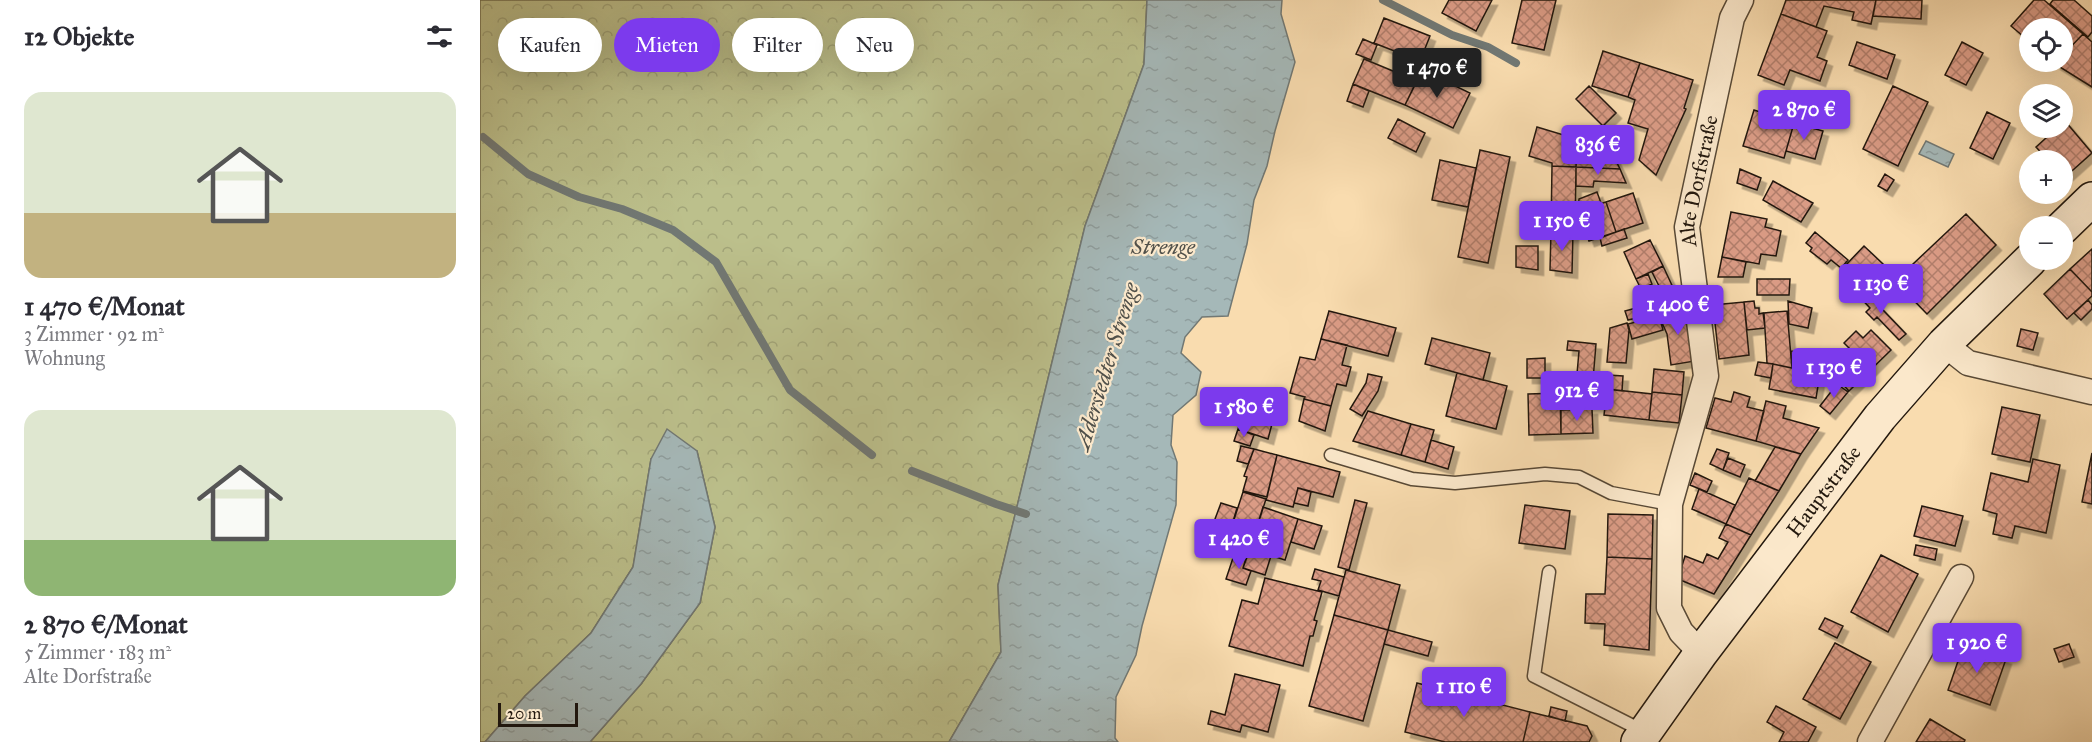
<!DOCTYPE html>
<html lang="de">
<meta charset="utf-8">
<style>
body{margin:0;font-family:"IM FELL Great Primer",serif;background:#f7f7f7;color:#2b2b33;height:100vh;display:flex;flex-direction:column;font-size:22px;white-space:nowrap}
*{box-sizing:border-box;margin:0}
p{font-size:20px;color:#7c7c81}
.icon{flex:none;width:33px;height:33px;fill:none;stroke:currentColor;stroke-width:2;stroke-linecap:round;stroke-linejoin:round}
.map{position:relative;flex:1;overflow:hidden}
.sheet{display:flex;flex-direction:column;background:#fff;width:480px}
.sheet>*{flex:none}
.guide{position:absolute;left:18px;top:18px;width:570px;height:54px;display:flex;gap:12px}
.fabs{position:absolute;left:1539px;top:18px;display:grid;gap:12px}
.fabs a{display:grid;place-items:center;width:54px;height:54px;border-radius:50%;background:#fff;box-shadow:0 6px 24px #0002;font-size:30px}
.scale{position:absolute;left:18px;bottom:15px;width:80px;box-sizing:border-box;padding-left:6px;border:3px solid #23180e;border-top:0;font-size:16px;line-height:21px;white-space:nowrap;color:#23180e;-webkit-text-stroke:4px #fbe8cb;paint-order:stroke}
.price{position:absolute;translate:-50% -51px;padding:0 14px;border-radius:6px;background:#7c3aed;color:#fff;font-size:20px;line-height:39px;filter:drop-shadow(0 2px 3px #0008)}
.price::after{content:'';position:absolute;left:50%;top:36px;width:18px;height:14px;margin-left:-9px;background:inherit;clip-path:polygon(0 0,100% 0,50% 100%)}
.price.on{background:#222;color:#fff}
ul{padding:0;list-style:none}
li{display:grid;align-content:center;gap:12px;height:318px;padding:0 24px}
li span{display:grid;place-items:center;height:186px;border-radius:18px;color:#555}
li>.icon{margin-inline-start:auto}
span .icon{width:108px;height:108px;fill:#fffc;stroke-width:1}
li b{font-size:26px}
h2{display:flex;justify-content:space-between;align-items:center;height:72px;padding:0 24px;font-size:26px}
.pill{padding:0 21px;border-radius:27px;background:#fff;box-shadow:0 6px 24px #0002;font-size:21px;line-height:54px}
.pill.on{background:#7c3aed;color:#fff}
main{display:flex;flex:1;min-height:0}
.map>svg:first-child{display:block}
.forest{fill:url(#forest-crowns);stroke:#706c4d;stroke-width:1.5}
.water{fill:url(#water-ripples);stroke:#717874;stroke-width:1.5}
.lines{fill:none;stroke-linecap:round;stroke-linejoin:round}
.stream{stroke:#717874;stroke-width:8}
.building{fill:url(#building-cross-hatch);stroke:#23180e;stroke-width:1.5;filter:url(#shadow)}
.service-casing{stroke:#584936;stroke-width:15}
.minor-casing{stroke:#584936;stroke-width:27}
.secondary-casing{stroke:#23180e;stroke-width:36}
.service{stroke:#fbe8cb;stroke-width:12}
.minor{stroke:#fbe8cb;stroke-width:24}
.secondary{stroke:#fbe8cb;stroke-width:33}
.labels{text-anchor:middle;stroke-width:4.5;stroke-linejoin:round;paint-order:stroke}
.street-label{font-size:21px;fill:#23180e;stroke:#fbe8cb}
.water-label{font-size:22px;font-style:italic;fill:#50504a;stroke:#fbe8cb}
</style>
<main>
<section class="sheet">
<h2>12 Objekte<svg class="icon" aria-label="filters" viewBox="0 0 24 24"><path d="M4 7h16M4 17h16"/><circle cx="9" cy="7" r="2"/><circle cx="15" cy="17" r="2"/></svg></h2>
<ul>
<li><span style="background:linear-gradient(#dfe7d0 65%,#c2b280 0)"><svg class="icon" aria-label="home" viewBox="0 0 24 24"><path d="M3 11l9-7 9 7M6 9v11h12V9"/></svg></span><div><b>1 470 €/Monat</b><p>3 Zimmer · 92 m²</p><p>Wohnung</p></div></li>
<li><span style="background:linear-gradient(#dfe7d0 70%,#8fb573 0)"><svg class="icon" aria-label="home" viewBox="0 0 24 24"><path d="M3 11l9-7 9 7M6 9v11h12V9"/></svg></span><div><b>2 870 €/Monat</b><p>5 Zimmer · 183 m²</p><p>Alte Dorfstraße</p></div></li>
</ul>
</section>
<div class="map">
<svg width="1612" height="742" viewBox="0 0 1612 742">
<defs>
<pattern id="forest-crowns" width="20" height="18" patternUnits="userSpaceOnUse" patternTransform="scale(1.5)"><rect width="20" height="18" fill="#bcc08c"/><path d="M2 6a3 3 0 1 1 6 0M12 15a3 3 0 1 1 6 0" fill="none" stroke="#a1a478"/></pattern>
<pattern id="water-ripples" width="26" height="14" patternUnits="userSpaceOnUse" patternTransform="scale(1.5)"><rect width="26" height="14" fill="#a5b8b8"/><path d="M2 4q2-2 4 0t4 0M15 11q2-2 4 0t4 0" fill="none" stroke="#8e9d9d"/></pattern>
<pattern id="building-cross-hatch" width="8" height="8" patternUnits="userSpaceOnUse" patternTransform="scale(1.5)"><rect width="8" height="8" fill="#da9b85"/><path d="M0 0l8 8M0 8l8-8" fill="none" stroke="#b07d6b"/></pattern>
<filter id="shadow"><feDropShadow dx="5.5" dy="5.5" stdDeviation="0" flood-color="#0004"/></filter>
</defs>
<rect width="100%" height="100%" fill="#f9dcaf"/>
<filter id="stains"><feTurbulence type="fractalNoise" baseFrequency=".00333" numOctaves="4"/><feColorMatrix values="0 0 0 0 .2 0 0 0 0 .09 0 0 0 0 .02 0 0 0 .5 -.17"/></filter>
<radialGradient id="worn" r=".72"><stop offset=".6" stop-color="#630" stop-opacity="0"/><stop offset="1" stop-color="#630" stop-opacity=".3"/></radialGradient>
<path class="forest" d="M0,0h667l-3,64 -59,162 -87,359 3,67 -52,90h-359l51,-58 59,-81 15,-76 -18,-76 -46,8 -18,108 -42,66 -66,63 -40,46h-5z"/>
<path class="water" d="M667,0h135l-1,14 14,48 -20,69 -8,35 -13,34 -7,44 -19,72 -26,1 -17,20 -4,16 20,19 -5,23 -23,20 -2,30 6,17 -1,43 -34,121 -6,29 -20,42 -1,41 3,4h-169l52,-90 -3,-67 87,-359 59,-162z
M1446,141l28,13 -6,13 -29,-13z
M187,429l30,22 18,76 -15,76 -59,81 -51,58h-105l40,-46 66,-63 42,-66 18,-108z"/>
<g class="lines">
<path class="stream" d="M903,0l69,35 36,12 28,16
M3,137l45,37 51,23 43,12 51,21 43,32 74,128 82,65
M432,471l84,33 30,10"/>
</g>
<path class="building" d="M969,0h43l-16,31 -34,-18z
M1042,0h34l-12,50 -32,-7z
M1306,0h90l-5,24 -19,-4 2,-8 -30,-6 -8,21 -35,-13z
M1396,0h46l-1,19 -48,-3z
M1554,0h10l39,34 -21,22v-28h-32v14l-19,-16z
M1573,0h21l18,16v16l-4,5 -38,-33z
M1301,14l46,17 -10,26 10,4 -7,20 -30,-11 -6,15 -26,-10z
M904,18l46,18 -10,25 -46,-18z
M1603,34l9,8v45l-37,-23 3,-2h4v-6z
M883,39l14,6 -6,15 -15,-6z
M1377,42l38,13 -8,24 -38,-14z
M1482,42l21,11 -17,32 -21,-10z
M1123,51l37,12 -12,34 -36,-11z
M884,59l53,22 -12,24 -52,-21z
M1160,63l53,17 -9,28 2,1 -30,66 -17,-15 9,-31 -20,-6 7,-23 -7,-3z
M942,70l48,23 -17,35 -48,-23z
M873,84l16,7 -6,16 -16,-6z
M1109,86l27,27 -13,13 -27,-27z
M1413,86l35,16 -30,64 -35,-17z
M1274,110l40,13 -10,35 -41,-12z
M1507,112l23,11 -17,36 -23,-11z
M918,119l27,14 -9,19 -28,-14z
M1585,121l27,32 -28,25 -2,-18h-14l-12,-13 21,-19h5v-5z
M1314,123l29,8 -8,28 -29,-8z
M1057,127l40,12 -1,28 -24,-1v-3l-23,-7z
M1097,148l35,5 8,16 -44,-2z
M1000,150l30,7 -22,106 -30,-6z
M960,160l36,8 -8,39 -36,-7z
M1072,166l24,1 -1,64h-24z
M1096,167l44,2 6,14 -32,-2 -1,6 -17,-1z
M1260,169l21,9 -4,12 -20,-7z
M1405,174l9,6 -7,11 -9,-5z
M1293,181l40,22 -12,19 -38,-22z
M1117,192l4,11 -23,8 1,-12z
M1153,193l10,30 -27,9 -10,-30z
M1126,202l10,30 -27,9 -11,-30z
M1251,212l36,7 -2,8 16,4 -5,25 -15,-2 -2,10 -37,-7z
M1486,214l30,31 -69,69 -32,-33z
M1144,229l3,9 -25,8 -2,-8z
M1071,231l22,1 -1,41 -22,-3z
M1335,232l33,28 -7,8 -10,-8 -4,4 -17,-13 2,-3 -6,-5z
M1170,240l13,26 -27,13 -12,-27z
M1036,246h22v24l-22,-3z
M1384,246l19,18 -22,22 -18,-18z
M1612,249v43l-22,-23z
M1242,257l24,5 -3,15h-25z
M1183,266l13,28 -15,7 -4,-9 4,-2 -9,-18z
M1590,269l22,23v4l-25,23 -23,-25z
M1168,274l4,10 -11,5 -5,-10z
M1277,279h33l-1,16h-32z
M1382,288l44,46 -7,6 -22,-23 -3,3 -8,-8 4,-4 -14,-15z
M1608,300l4,5v4l-11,11 -7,-7z
M1274,301l1,7h4v6l4,-1 2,15 -18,2 -3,-28z
M1308,301l24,7 -4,20 -19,-4z
M1264,302l5,53 -30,4 -6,-54z
M1167,305l2,10 -21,5 -3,-9z
M1201,306l9,20 5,35 -24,4 -4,-31 -8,-18z
M849,311l67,17 -8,28 -67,-17z
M1307,311l5,57 -25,-5 -3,-50z
M1179,316l4,14 -31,9 -4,-15z
M1147,323l2,7 -3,33 -19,-1 3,-34z
M1541,329l17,4 -5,17 -16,-4z
M1391,330l20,20 -42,41 -19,-20 21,-21 -7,-7 12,-12 7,7z
M952,338l58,15 -7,27 -58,-16z
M841,339l26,6 -5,20 9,2 -5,19 -9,-2 -6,22 -27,-7 1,-2 -15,-4 10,-36 15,3z
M1088,341l28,3 -4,48h-32l-1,-17 18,-1 2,-23 -12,-1z
M1311,351l22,4 -3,17 10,2 -4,24 -47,-9 4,-25 19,4z
M1065,358v20h-18v-19z
M1278,362l15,2 -2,14 -16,-3z
M1174,369l30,3 -2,23 -30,-3z
M977,373l50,13 -11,43 -50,-13z
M888,374l14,3 -4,14 -16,25 -12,-7 16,-26z
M1128,375l15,1 -1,15 -15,-2z
M1357,384l11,8 -18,22 -10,-8z
M1127,389l45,5 -3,26 -45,-5z
M1172,392l30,3 -3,28 -30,-3z
M1254,392l16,5 -3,10 17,4 -8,30 -50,-13 9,-30 16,4z
M1080,393l1,41 -32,1 -1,-41z
M824,399l27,7 -6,25 -26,-10z
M1286,401l20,5 -3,12 36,10 -18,26 -45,-13z
M1522,407l38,8 -10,47 -38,-8z
M1112,409l1,24 -32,1v-24z
M888,411l43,13 -10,31 -48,-14z
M762,415l30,9 -4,15 -30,-10z
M931,424l23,6 -9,32 -24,-7z
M758,429l16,6 -4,11 -16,-5z
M951,440l23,7 -6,22 -23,-7z
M761,446l13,3 -6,15 -11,-3z
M1295,447l26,7 -22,37 -24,-10z
M774,449l23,6 -10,42 -24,-6 4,-14 -3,-1z
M1237,449l12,4 -6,17 -13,-6z
M1612,453v51l-10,-2z
M797,455l63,17 -7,25 -35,-9 -5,19 -27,-7z
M1248,458l17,7 -5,12 -17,-7z
M1553,459l27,6 -14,68 -31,-7 -3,12 -19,-4 4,-20 -14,-4 8,-37 37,9z
M1215,473l17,8 -5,11 -17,-7z
M1269,478l30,13 -28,44 -25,-11z
M818,488l13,4 -3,14 -14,-3z
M1219,489l36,16 -9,19 -34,-15z
M763,492l23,7 -16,50 -23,-8z
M875,500l12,3 -18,67 -11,-3z
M741,503l16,5 -5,17 -17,-6z
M1045,505l45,6 -5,38 -46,-6z
M1442,506l41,10 -8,30 -41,-10z
M783,507l35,12 -13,41 -35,-11z
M1128,514l45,1 -1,44 -45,-2z
M818,519l24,7 -8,23 -23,-7z
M1246,524l25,11 -37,59 -36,-15 7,-23 18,7 4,-9 11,5 10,-17 -9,-4z
M1436,545l21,4 -2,11 -21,-5z
M770,549l21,7 -6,19 -22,-7z
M755,552l12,3 -4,13 8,3 -5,14 -20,-6z
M1401,555l37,19 -30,58 -37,-20z
M1127,557l45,2 -3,91 -45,-5 1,-21 -20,-1 1,-29h19z
M835,569l29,8 -5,19 -21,-6 3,-9 -9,-2z
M866,570l54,15 -12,45 -54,-15z
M785,578l57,14 -8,28 3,1 -4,15h-3l-7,30 -74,-20 13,-46 16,4z
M854,615l54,15 -25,91 -54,-15z
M1345,618l18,8 -6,12 -18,-9z
M908,630l44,12 -4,14 -44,-12z
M1355,643l36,19 -31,57 -37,-20z
M1484,644l42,15 -16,46 -42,-15z
M1589,644l5,13 -15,5 -5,-13z
M755,674l45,11 -12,47 -26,-7 -2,7 -32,-8 3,-13 14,4z
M991,678l12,2 -2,12 -12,-2z
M937,683l113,29 -7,30h-78l-40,-10z
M1296,706l40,21 -8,15h-29l5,-10 -17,-10z
M1071,707l16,4 -2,10 -16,-5z
M1050,712l57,14 5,10 -3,6h-66z
M1450,719l35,21 -1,2h-48z"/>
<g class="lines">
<defs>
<path id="service" d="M851,455l81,24 43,4 90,-9 34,3 32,16 59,11
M1069,572l-15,104 109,55"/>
<g id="minor">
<path d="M1464,344l24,19 124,29"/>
<path id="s1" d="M1221,653l-20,-21 -12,-24 1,-104 36,-128 -19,-149 45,-209 9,-18"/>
<path d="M1390,742l91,-165"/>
</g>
<g id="secondary">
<path d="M1582,228l30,-29"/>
<path id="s2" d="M1158,742l63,-89 179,-236 64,-73 86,-84"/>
</g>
</defs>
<use href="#service" class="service-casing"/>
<use href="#minor" class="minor-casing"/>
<use href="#secondary" class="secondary-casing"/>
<use href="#service" class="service"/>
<use href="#minor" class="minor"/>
<use href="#secondary" class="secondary"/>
</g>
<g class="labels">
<g class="street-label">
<text dy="7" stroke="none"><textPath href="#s1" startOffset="490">Alte Dorfstraße</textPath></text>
<text dy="7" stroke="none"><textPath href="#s2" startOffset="312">Hauptstraße</textPath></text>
</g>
<g class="water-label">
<text x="683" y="254">Strenge</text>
<text transform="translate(626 366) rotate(-73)" y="8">Aderstedter Strenge</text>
</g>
</g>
<rect width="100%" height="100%" filter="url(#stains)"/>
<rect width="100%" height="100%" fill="url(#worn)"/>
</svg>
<div class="fabs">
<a><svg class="icon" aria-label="locate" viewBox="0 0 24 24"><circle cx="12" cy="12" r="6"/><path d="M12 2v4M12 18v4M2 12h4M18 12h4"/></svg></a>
<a><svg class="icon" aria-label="layers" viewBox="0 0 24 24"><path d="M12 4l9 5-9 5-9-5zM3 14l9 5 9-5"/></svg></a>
<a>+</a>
<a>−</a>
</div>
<div class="scale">20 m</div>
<b class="price on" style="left:957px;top:99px">1 470 €</b>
<b class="price" style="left:1324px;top:141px">2 870 €</b>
<b class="price" style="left:1118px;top:176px">836 €</b>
<b class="price" style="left:1082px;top:252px">1 150 €</b>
<b class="price" style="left:1401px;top:315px">1 130 €</b>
<b class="price" style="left:1198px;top:336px">1 400 €</b>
<b class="price" style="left:1354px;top:399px">1 130 €</b>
<b class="price" style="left:1097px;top:422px">912 €</b>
<b class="price" style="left:764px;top:438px">1 580 €</b>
<b class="price" style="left:759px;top:570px">1 420 €</b>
<b class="price" style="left:1497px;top:674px">1 920 €</b>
<b class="price" style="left:984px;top:718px">1 110 €</b>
<div class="guide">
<a class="pill">Kaufen</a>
<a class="pill on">Mieten</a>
<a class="pill">Filter</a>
<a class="pill">Neu</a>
</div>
</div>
</main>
